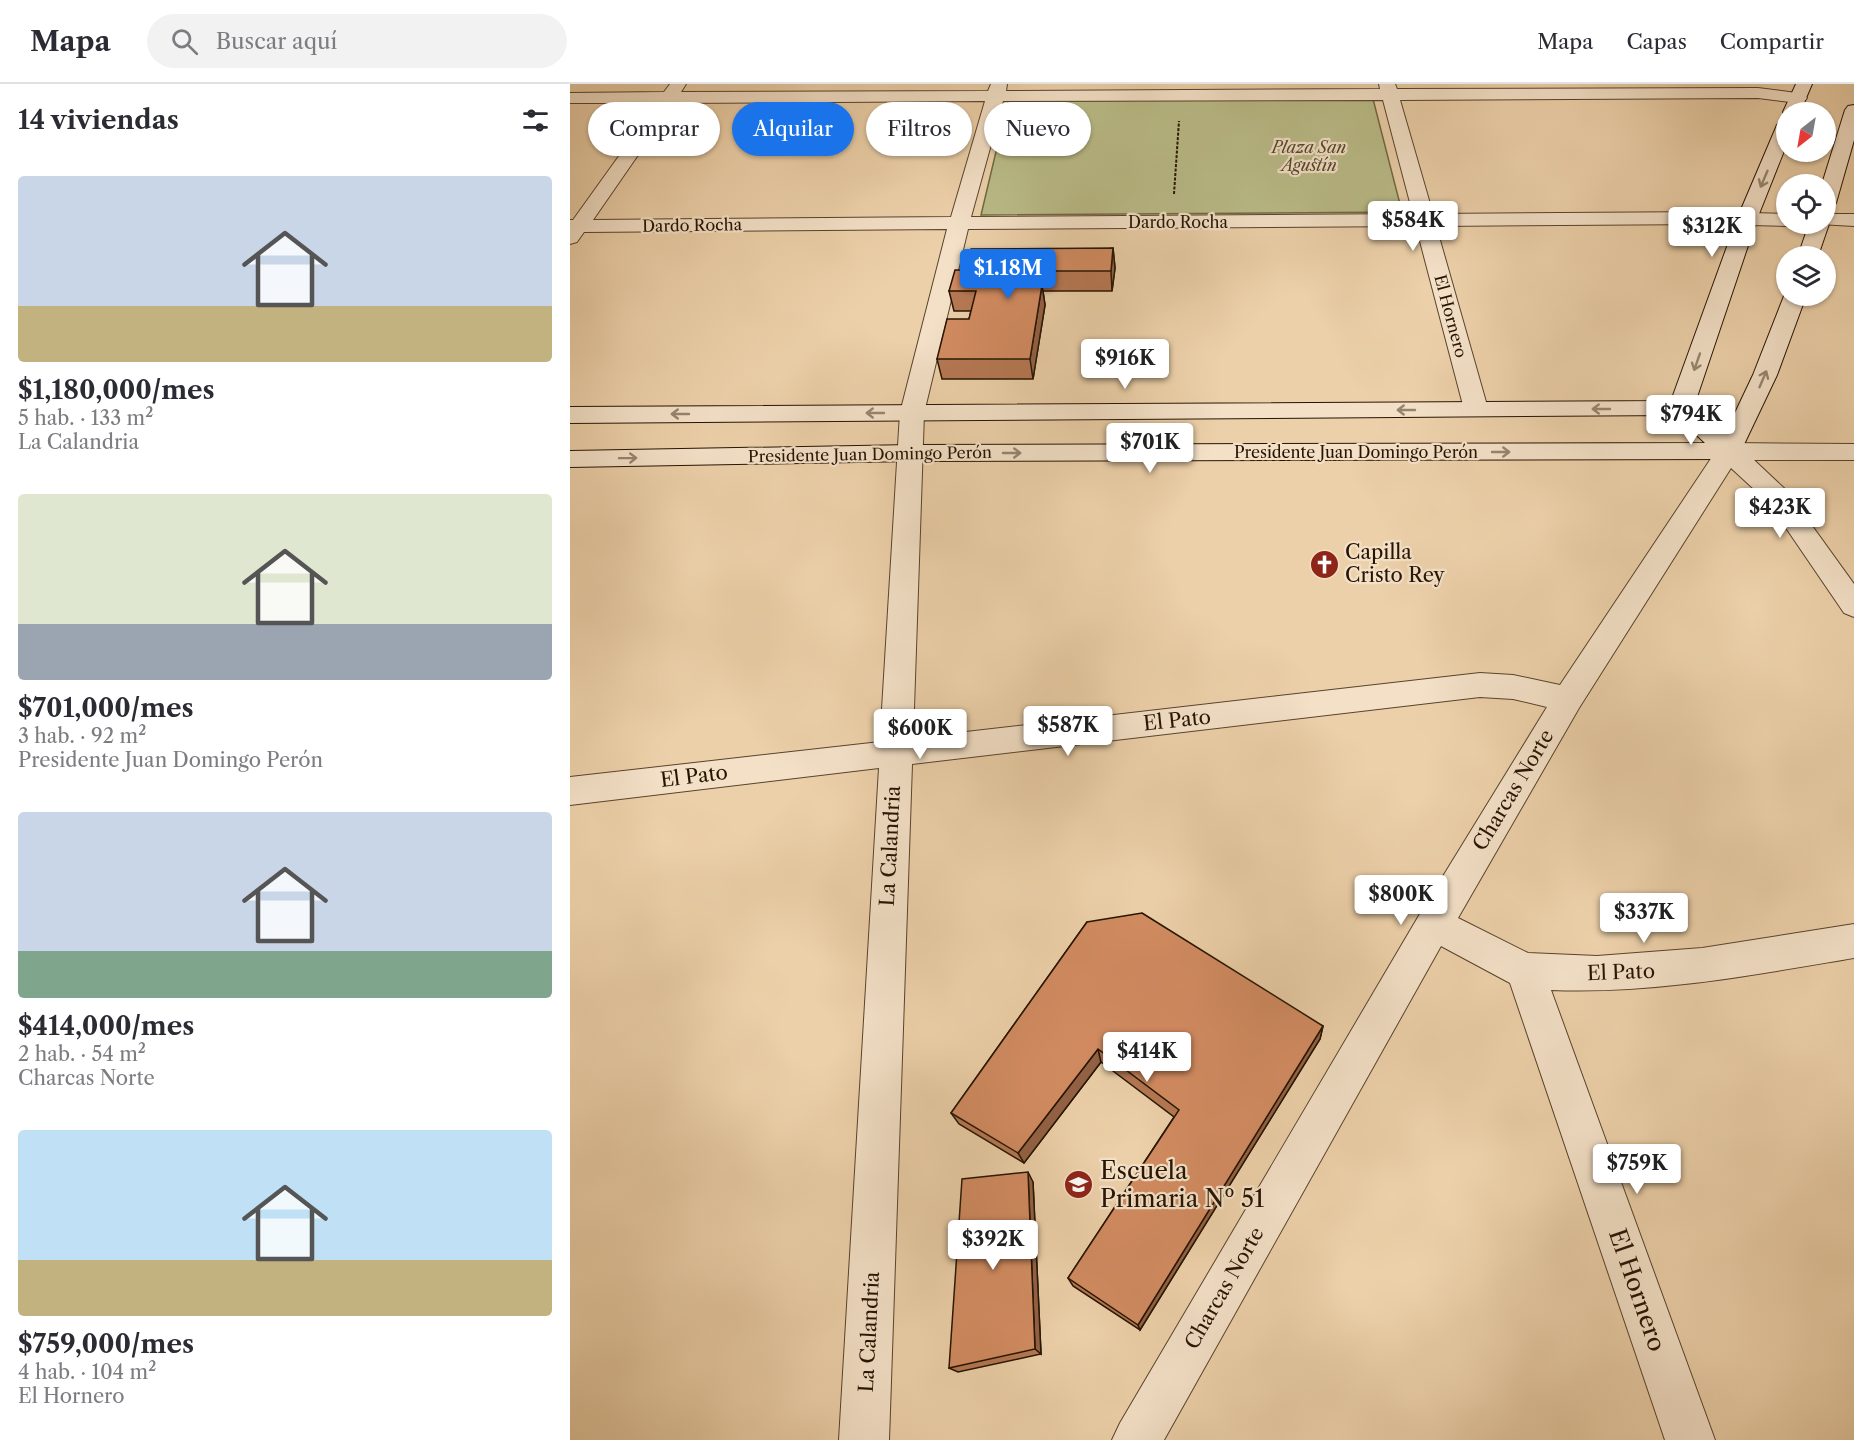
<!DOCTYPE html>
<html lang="es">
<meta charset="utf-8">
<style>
body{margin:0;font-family:"Libre Caslon Text",serif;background:#f2f2f3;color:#2b2b33;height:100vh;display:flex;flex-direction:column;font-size:22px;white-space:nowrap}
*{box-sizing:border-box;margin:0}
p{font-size:20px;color:#7c7c81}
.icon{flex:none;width:33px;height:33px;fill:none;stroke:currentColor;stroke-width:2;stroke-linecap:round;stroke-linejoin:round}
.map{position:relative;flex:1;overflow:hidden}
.drawer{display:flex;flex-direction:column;background:#fff;width:570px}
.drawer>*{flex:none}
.top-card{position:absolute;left:18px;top:18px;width:570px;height:54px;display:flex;gap:12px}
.needle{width:39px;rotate:211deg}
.fabs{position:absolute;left:1206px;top:18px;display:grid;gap:12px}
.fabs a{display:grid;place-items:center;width:60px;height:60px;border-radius:50%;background:#fff;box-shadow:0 2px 4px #0004;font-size:30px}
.price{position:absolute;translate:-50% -51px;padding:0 14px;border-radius:6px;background:#fff;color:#222;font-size:20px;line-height:39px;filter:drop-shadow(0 2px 3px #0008)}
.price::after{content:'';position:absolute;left:50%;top:36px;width:18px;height:14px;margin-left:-9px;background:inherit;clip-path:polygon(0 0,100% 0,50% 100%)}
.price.on{background:#1a73e8;color:#fff}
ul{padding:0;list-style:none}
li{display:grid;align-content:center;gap:12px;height:318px;padding:0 18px}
li span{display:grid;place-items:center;height:186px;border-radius:6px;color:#555}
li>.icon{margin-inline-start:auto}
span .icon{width:108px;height:108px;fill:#fffc;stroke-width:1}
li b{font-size:26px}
h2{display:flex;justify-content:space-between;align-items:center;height:72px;padding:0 18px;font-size:26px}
.chip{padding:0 21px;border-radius:27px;background:#fff;box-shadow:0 2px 4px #0004;font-size:21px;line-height:54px}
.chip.on{background:#1a73e8;color:#fff}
header{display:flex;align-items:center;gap:36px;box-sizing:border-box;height:84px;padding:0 30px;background:#fff;border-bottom:2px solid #e1e1e2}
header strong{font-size:28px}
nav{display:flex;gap:33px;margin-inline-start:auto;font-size:21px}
.search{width:420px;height:54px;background:#f2f2f3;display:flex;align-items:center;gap:15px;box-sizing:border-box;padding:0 21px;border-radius:33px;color:#7c7c81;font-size:22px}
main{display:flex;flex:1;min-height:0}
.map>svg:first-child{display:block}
.green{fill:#b9bb87;stroke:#706845;stroke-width:1.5}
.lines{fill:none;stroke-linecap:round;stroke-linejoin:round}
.street-casing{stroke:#58432c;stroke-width:2}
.secondary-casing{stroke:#261403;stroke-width:2}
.path{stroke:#261403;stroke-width:2;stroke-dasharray:3 1.5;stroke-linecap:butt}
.street{fill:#f3e0c7;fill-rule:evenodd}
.secondary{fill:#f3e0c7;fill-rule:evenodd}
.wall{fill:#b57853;stroke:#261403;stroke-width:1.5}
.shaded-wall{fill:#936144;stroke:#261403;stroke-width:1.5}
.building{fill:#d28b61;stroke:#261403;stroke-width:1.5}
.oneway{stroke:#97846f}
.labels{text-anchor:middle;stroke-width:4.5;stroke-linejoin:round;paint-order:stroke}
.far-park-label{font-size:16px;font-style:italic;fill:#52462b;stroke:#f3e0c7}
.far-street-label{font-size:16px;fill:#261403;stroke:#f3e0c7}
.poi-label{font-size:20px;fill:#261403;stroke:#f3e0c7;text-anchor:start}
.street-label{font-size:20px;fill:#261403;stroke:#f3e0c7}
.near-poi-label{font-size:24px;fill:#261403;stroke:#f3e0c7;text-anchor:start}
.near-street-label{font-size:24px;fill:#261403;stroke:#f3e0c7}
</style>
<header>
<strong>Mapa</strong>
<div class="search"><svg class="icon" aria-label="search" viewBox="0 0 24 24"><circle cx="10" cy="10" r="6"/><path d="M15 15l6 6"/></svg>Buscar aquí</div>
<nav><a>Mapa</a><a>Capas</a><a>Compartir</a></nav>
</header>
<main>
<section class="drawer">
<h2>14 viviendas<svg class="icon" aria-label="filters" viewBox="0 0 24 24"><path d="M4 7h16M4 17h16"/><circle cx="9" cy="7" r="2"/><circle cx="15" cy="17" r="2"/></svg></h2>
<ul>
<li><span style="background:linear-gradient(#c9d6e8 70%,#c2b280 0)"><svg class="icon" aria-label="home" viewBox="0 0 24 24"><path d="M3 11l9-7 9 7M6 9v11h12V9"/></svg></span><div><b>$1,180,000/mes</b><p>5 hab. · 133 m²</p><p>La Calandria</p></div></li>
<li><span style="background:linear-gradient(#dfe7d0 70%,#9aa5b1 0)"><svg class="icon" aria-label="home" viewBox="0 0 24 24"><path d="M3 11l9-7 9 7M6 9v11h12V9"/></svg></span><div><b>$701,000/mes</b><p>3 hab. · 92 m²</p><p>Presidente Juan Domingo Perón</p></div></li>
<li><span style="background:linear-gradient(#c9d6e8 75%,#7fa58c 0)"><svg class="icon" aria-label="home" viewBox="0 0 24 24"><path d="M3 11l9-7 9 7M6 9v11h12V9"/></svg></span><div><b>$414,000/mes</b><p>2 hab. · 54 m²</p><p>Charcas Norte</p></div></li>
<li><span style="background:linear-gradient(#bfe0f5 70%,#c2b280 0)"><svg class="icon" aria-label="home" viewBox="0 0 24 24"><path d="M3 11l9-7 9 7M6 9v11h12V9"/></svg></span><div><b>$759,000/mes</b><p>4 hab. · 104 m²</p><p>El Hornero</p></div></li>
</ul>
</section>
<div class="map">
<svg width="1284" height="1356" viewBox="0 0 1284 1356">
<rect width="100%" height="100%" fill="#ecd0a9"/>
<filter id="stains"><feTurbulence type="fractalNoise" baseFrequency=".00333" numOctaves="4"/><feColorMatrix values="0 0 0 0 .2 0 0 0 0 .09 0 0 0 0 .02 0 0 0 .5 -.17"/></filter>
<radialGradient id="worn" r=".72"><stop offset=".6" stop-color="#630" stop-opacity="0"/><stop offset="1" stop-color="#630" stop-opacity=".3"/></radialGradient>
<path class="green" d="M803,15l29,113 -421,3 27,-114z"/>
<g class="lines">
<defs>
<path id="street" d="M100,0h16l-5,8 307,-1 3,-7h16l-1,7 374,-2 -1,-5h16l2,5 361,-1 46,6 3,4 -3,4 -6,1 -40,-5 -358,2 33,114 278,-2 75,2v10h8l-8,2 -75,-2 -275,2 52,183 -3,5 -9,2 -9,-2 -3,-5 -48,-183 -448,3 -44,184 -11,325 567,-65 33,2 47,10 160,-240 9,-2 125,1v16h-100l33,31 67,93v33l-10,-4 -75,-110 -38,-35 -152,240 -121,210 70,35 69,3 105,-8 152,-24v34c-101,17 -200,36 -303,32l164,450h-50l-155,-457 -69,-37 -277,494h-52l8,-17 301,-511 126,-205 -34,-8 -33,-2 -568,67 -23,676h-50l40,-672 -309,37v-28l310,-35 20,-329 47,-184 -363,3 -7,10 -7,2v-24h3l84,-117h-87v-10l94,-1zM813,16l30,114 -442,3 32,-116zM415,17l-34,116 -358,3 81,-117z
M1256,130h28v12l-35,-2h7z"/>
<path id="secondary" d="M1226,0h16l-12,28h-14v4l-3,-4z
M1284,21v35l-18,63 -3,4 -7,2v-25h-4l23,-74 3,-4z
M1216,36v26l-29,73 -63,187 31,28 28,-59 31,-79 2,-4v4h20l-29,79 -39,82 -9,2 -817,2 -342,6v-16l342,-6 793,-2 -30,-28 -1105,8v-16l1101,-6 66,-182 40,-94 3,-4z
M1256,136l3,4 -11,32h-20l11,-32h17z"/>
</defs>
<use href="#street" class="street-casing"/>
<use href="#secondary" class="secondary-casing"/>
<path class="path" d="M604,110l5,-73"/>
<use href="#street" class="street"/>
<use href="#secondary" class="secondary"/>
</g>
<path class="wall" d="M543,164l2,20 -3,23h-69l2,14 -12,74h-91l-5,-20 32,-40 2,-8h-17l-5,-20 17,-21z
M517,838l236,104 -3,13 -180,291 -67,-44 -5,-8 106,-161 -73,-55 -77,101 -65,-39 -8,-11z
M463,1098l8,172 -83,18 -9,-4z"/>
<path class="shaded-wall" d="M543,164l2,20 -3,23 -1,-20z
M442,187l3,20 -6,-6z
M472,201l3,20 -12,74 -3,-20z
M753,942l-3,13 -180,291 -2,-5z
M528,965l3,13 -77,101 -6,-10z
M458,1088l5,10 8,172 -6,-5z"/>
<path class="building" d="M543,164l-2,23h-99l-3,14h33l-12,74h-93l10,-40h22l7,-28h-27l6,-21h11l5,-21z
M572,829l181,113 -185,299 -70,-47 111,-168 -81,-61 -80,104 -67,-40 136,-191z
M458,1088l7,177 -86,19 13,-189z"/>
<defs><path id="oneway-shaft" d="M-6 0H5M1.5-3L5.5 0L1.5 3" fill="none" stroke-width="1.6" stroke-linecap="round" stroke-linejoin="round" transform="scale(1.5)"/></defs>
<g class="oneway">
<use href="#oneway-shaft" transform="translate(1194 95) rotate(113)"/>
<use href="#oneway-shaft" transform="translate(1127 278) rotate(109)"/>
<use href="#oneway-shaft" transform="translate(1193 295) rotate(-67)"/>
<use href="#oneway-shaft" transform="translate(1031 325) rotate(180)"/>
<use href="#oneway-shaft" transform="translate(836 326) rotate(180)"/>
<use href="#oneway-shaft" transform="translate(305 329) rotate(180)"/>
<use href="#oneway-shaft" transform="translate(110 330) rotate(180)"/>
<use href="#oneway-shaft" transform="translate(931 368)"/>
<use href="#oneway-shaft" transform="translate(442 369)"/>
<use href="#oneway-shaft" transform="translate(58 374) rotate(-1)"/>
</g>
<defs>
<symbol id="church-disc" viewBox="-11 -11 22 22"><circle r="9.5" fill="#8f2418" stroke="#f3e0c7"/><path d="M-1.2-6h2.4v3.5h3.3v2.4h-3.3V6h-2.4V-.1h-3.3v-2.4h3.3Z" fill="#fff"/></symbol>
<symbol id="school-disc" viewBox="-11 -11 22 22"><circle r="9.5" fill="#8f2418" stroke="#f3e0c7"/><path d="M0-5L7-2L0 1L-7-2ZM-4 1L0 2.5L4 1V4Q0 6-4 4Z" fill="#fff"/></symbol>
</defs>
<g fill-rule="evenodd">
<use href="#church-disc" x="738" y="464" width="33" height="33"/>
<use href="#school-disc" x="492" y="1084" width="33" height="33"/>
</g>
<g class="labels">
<g class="far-park-label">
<text x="739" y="69">Plaza San<tspan x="739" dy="18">Agustín</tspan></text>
</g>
<g class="far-street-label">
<text x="608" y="144">Dardo Rocha</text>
<text transform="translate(122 141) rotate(-1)" y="6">Dardo Rocha</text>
<text transform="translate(881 232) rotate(75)" y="6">El Hornero</text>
<text x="786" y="374">Presidente Juan Domingo Perón</text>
<text transform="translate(300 370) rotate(-1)" y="6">Presidente Juan Domingo Perón</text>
</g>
<g class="poi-label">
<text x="775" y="475">Capilla<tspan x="775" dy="23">Cristo Rey</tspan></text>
</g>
<g class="street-label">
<text transform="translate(607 636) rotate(-6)" y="7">El Pato</text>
<text transform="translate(124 692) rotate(-7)" y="7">El Pato</text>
<text transform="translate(943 706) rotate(-59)" y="7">Charcas Norte</text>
<text transform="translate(320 762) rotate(-87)" y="7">La Calandria</text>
<text transform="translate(1051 888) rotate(-2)" y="7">El Pato</text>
<text transform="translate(654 1204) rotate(-60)" y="7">Charcas Norte</text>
<text transform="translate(299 1248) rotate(-87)" y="7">La Calandria</text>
</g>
<g class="near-poi-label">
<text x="530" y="1095">Escuela<tspan x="530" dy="28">Primaria Nº 51</tspan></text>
</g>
<g class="near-street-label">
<text transform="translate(1067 1206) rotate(71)" y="8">El Hornero</text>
</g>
</g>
<rect width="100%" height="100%" filter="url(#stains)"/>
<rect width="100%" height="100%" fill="url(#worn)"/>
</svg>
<div class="fabs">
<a><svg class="needle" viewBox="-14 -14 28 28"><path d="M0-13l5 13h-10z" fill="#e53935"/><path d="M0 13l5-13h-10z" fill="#7c7c81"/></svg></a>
<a><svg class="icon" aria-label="locate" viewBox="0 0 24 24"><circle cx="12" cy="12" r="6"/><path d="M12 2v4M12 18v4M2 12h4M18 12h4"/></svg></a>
<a><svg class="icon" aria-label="layers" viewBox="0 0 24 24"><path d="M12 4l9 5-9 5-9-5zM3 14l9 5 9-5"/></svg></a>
</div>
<b class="price" style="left:843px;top:168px">$584K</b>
<b class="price" style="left:1142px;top:174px">$312K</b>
<b class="price on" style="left:438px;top:216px">$1.18M</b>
<b class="price" style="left:555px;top:306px">$916K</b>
<b class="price" style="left:1121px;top:362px">$794K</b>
<b class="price" style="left:580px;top:390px">$701K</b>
<b class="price" style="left:1210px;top:455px">$423K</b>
<b class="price" style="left:498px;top:673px">$587K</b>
<b class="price" style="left:350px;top:676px">$600K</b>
<b class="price" style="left:831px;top:842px">$800K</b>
<b class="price" style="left:1074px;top:860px">$337K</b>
<b class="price" style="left:577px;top:999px">$414K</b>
<b class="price" style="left:1067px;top:1111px">$759K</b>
<b class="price" style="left:423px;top:1187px">$392K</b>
<div class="top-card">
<a class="chip">Comprar</a>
<a class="chip on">Alquilar</a>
<a class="chip">Filtros</a>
<a class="chip">Nuevo</a>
</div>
</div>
</main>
